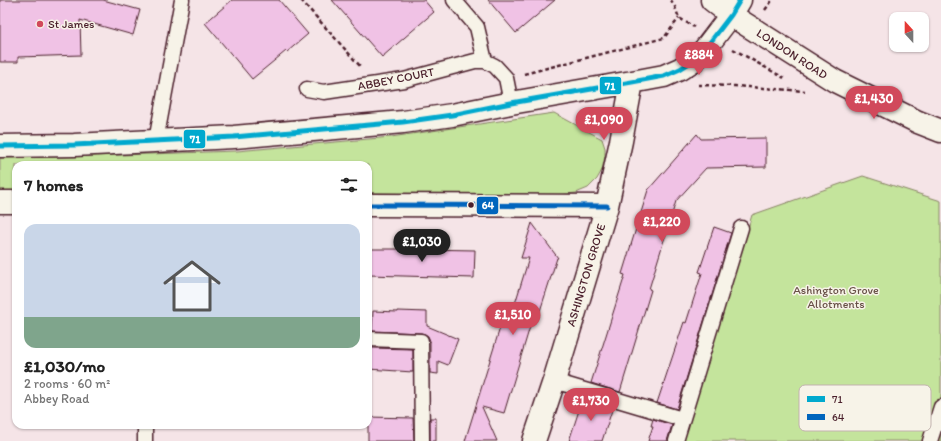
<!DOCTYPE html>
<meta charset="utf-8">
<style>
body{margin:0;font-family:Itim,sans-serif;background:#f6f6f6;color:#222;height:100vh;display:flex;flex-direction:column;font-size:15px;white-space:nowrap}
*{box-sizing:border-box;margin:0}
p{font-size:13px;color:#767676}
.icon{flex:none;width:22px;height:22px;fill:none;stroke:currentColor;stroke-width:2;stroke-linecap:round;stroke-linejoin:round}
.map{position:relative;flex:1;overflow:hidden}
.sheet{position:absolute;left:12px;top:161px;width:360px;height:268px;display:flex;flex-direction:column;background:#fff;border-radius:12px;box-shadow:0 1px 3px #0004}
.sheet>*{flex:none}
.needle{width:26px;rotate:339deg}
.buttons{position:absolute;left:889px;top:12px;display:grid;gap:8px}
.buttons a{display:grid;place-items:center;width:40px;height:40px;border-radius:8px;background:#fff;box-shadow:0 1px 3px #0004;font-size:20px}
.price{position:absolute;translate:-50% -34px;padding:0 9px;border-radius:14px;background:#d1495b;color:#fff;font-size:13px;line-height:26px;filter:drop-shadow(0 1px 2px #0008)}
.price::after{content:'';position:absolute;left:50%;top:24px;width:12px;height:9px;margin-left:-6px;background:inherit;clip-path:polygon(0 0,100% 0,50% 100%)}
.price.on{background:#222;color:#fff}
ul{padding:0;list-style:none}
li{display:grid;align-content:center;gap:8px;height:212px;padding:0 12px}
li+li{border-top:1px solid #e0e0e0}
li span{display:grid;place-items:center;height:124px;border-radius:12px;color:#555}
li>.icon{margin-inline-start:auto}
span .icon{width:72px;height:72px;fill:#fffc;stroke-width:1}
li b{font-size:17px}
h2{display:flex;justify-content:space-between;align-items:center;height:48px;padding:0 12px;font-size:17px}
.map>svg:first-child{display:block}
.green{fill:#c4e49c;stroke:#878264}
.building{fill:#f0c2e5;stroke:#4a1f2b}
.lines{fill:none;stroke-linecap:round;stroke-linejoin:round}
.lane-casing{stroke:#4a1f2b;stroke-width:17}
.street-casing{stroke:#4a1f2b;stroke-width:25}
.secondary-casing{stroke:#4a1f2b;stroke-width:25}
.path{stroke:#4a1f2b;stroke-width:2.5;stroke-dasharray:4 3;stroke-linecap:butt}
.lane{stroke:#f7f3e8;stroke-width:14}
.street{stroke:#f7f3e8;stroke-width:22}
.secondary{stroke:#f7f3e8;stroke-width:22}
.bus-1-casing{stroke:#f7f3e8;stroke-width:8}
.bus-2-casing{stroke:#f7f3e8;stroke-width:8}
.bus-1{stroke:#00a9ce;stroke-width:5}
.bus-2{stroke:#0065bd;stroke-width:5}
.poi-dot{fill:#d1495b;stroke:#f7f3e8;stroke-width:1.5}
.bus-dot{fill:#4a1f2b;stroke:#f7f3e8;stroke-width:1.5}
.labels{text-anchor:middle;stroke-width:3;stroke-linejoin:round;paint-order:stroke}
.poi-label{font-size:12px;fill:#4a1f2b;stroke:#f7f3e8;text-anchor:start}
.street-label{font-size:12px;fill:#4a1f2b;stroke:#f7f3e8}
.park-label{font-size:12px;fill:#685047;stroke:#f7f3e8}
.key{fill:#f7f3e8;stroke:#c3b3af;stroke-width:1}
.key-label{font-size:11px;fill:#4a1f2b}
.line-badge{stroke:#f7f3e8;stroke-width:1.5}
.badge-label{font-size:11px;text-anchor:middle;font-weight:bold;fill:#fff}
</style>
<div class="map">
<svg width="941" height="441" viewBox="0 0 941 441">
<rect width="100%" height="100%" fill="#f5e4e7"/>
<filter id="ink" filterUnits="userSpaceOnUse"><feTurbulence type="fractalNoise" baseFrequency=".025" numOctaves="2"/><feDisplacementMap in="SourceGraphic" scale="8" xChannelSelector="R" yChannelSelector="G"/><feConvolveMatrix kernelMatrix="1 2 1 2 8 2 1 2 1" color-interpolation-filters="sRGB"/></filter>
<g filter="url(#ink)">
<path class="green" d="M554,113l48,26 3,9v8l-3,14 -5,9 -9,9 -12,5 -18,2 -190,-2v-28h-352v27h-16v-34l63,-1 174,-6 154,-14z
M863,176l78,25v240h-258l69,-226z"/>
<path class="building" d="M0,0h103l37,10 -7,25 -53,-15 1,35 -63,2v5h-18z
M232,0h47l29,34 -21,18 -1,-1 -34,28 -47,-56z
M332,0h92l10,12 -52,45z
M488,0h67l-39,33z
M697,134l4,5 65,-1v29l-60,1 -30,33 -27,88 2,1 -31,102 -29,-9 34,-108 -3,-1 26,-84z
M532,223l26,35h-1l-17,53 -5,-1 -31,103 -22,-6 15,34h-32l38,-123 7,2 19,-62h-8z
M714,227l17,6 -54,176 -20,-6 27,-81 2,1 16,-50 -3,-1z
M368,249h52l55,1 -1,28 -106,-3z
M373,311l25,1v-1l29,1v14l31,13 -10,26 -10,-4v13l-8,-1v-32l-2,-5 -3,-2 -4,-1 -49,-2z
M371,348l42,1v23l-45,-3v-20h3z
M583,398l30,9 -11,34h-33z
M368,417l45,1 1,23h-46z
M430,418h6v23h-6z
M653,419l19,6 -5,16h-19l5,-15h-2z"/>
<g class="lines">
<defs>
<path id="lane" d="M454,0l23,27 8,34
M307,89l17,3 53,-8 27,-4 71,-19h10l10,5 11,12 5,25
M156,141l26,-141
M368,339l53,2 1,100
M554,381l128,38
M145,441v-16
M676,441l65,-213
M930,441l11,-34"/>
<path id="street" d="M0,146l74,-1 160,-8 169,-15 49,-7 59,-12 121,-21 32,-6 16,-7 14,-9 11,-11 26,-34 9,-15
M0,202h16
M368,205l239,1
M534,441l20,-60 53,-175 14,-65 11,-59"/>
<path id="secondary" d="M712,0l19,15 104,66 83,41 23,9"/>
</defs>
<use href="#lane" class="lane-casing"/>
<use href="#street" class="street-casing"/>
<use href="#secondary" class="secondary-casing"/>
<path class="path" d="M301,0l59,66
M671,0l4,7 4,11 15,9
M765,10l6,-8 -3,-2
M733,49l51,29
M524,74l140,-36 15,-20
M698,85l37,1 70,5
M583,115l18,5"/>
<use href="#lane" class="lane"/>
<use href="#street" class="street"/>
<use href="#secondary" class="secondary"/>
<defs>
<path id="bus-1" d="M0,146l74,-1 160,-8 169,-15 49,-7 59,-12 121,-21 32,-6 16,-7 14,-9 11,-11 26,-34 9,-15"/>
<path id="bus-2" d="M368,205l239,1"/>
</defs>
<use href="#bus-1" class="bus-1-casing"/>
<use href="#bus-2" class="bus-2-casing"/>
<use href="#bus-1" class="bus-1"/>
<use href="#bus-2" class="bus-2"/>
</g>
</g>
<circle class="poi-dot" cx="40" cy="24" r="4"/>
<circle class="bus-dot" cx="471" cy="205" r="3.5"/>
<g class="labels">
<g class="poi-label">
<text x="48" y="28">St James</text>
</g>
<g class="street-label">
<text transform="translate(792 54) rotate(33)" y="4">LONDON ROAD</text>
<text transform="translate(396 79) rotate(-11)" y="4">ABBEY COURT</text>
<text transform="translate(586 275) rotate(-73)" y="4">ASHINGTON GROVE</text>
</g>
<g class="park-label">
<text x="836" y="294">Ashington Grove<tspan x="836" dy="14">Allotments</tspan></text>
</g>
</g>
<rect x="799" y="385" width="132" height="46" rx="6" class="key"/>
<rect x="807" y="396" width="18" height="6" fill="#00a9ce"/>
<rect x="807" y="414" width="18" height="6" fill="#0065bd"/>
<g class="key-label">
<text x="832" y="403">71</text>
<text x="832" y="421">64</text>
</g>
<g class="line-badge">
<rect x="599" y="76" width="23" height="19" rx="4" fill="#00a9ce"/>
<rect x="183" y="129" width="23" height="20" rx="4" fill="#00a9ce"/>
<rect x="476" y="196" width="23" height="19" rx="4" fill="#0065bd"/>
</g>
<g class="badge-label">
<text x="610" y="90">71</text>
<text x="195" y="143">71</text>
<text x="488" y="209">64</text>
</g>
</svg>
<div class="buttons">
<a><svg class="needle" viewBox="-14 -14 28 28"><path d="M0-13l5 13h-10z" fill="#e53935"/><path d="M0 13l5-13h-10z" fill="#767676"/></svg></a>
</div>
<b class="price" style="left:699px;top:76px">£884</b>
<b class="price" style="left:874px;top:120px">£1,430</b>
<b class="price" style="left:604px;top:141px">£1,090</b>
<b class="price" style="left:662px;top:243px">£1,220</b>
<b class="price on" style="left:422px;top:263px">£1,030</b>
<b class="price" style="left:513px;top:336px">£1,510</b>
<b class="price" style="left:591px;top:422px">£1,730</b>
<section class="sheet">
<h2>7 homes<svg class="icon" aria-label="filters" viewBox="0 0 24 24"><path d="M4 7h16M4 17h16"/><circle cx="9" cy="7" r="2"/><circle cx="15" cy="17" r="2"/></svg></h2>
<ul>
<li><span style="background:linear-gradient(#c9d6e8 75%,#7fa58c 0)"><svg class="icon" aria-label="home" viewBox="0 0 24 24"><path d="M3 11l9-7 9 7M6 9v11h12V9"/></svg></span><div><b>£1,030/mo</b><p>2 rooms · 60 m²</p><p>Abbey Road</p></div></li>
</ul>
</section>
</div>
